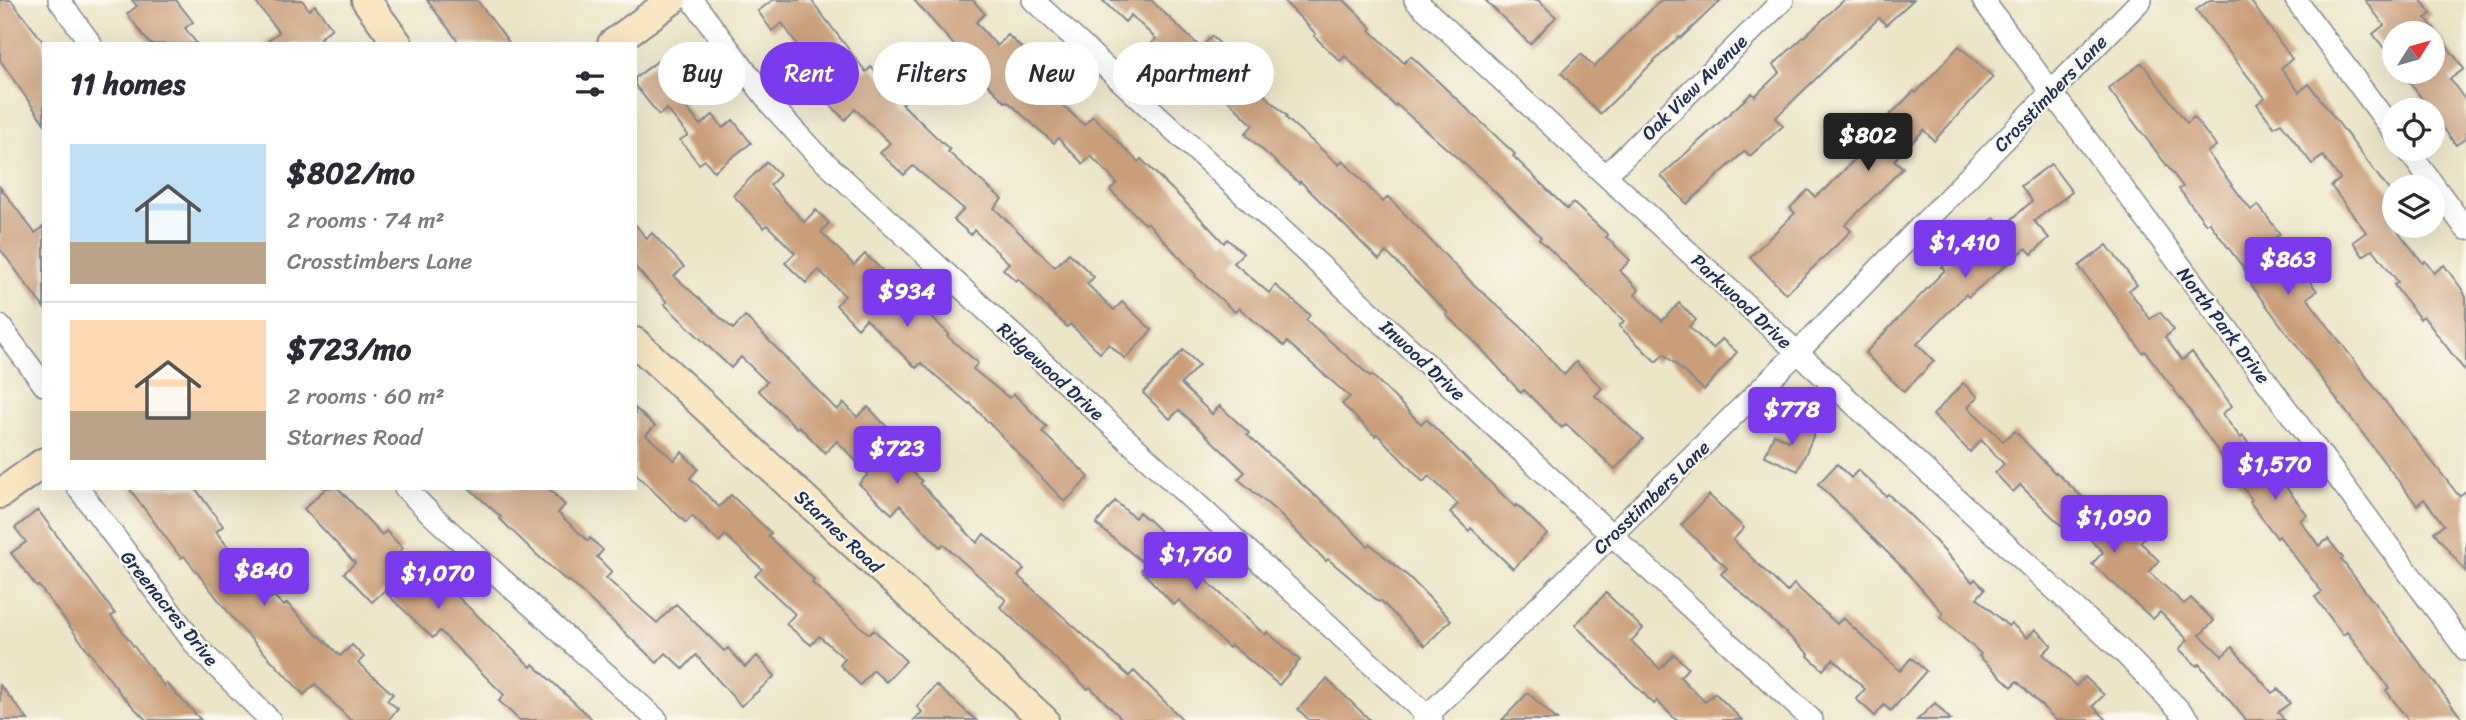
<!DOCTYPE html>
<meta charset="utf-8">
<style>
body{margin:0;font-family:Sriracha,sans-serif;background:#f2f2f3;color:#2b2b33;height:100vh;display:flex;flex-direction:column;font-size:26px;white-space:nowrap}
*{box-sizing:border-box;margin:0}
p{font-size:23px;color:#7c7c81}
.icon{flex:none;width:38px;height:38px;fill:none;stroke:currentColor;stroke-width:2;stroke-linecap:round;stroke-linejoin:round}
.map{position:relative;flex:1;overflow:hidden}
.details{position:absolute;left:42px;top:42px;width:595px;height:448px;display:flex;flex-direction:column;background:#fff;border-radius:0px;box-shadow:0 7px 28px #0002}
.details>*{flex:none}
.banner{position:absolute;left:658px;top:42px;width:665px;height:63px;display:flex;gap:14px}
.needle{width:46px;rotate:53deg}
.fabs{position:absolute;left:2382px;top:21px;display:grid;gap:14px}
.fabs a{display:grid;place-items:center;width:63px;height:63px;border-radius:50%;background:#fff;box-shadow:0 7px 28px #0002;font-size:35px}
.price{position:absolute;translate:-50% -60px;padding:0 16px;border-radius:7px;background:#7c3aed;color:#fff;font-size:23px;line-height:46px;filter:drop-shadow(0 2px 4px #0008)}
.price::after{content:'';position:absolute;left:50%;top:42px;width:21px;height:16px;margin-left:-10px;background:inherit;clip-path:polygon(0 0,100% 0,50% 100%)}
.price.current{background:#222;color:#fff}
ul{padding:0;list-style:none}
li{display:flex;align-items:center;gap:21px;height:175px;padding:0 28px}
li+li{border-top:2px solid #e1e1e2}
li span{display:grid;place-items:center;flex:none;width:196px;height:140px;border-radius:0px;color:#555}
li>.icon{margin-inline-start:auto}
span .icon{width:84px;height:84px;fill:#fffc;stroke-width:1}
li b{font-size:30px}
h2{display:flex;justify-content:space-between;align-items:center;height:84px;padding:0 28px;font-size:30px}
.chip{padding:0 24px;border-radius:32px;background:#fff;box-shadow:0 7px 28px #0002;font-size:24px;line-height:63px}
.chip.current{background:#7c3aed;color:#fff}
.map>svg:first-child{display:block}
.building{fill:#ca9e79}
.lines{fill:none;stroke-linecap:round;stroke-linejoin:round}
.minor-casing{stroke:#848a92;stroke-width:24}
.secondary-casing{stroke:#848a92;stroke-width:32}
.minor{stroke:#fff;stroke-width:21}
.secondary{stroke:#f9e7c3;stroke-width:28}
.labels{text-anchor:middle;stroke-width:5;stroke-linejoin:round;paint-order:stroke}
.street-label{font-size:19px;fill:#1b2f5e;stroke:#fbf7ec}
</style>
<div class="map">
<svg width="2466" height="720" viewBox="0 0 2466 720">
<rect width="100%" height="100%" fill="#fbf7ec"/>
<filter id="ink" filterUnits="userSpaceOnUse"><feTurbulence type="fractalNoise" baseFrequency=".0143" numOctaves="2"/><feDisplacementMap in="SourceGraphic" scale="14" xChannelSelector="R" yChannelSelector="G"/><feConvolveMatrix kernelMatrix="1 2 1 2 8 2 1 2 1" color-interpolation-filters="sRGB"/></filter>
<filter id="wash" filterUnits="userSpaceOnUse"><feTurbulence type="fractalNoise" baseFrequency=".00686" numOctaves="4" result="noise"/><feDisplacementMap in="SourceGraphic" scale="28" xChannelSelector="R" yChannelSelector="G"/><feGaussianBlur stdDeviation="1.57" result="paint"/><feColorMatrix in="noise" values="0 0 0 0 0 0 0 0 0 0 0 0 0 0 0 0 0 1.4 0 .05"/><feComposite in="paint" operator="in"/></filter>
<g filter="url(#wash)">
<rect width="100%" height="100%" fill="#ece5c7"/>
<g id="blocks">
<path class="building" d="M0,0h11l33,43v80l-44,-63z
M132,0h44l17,22 -8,6 12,16h-47l-23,-30 10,-8z
M254,0h48l7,10 6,-5 17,23 -12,10 5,6h-61l15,-12z
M427,0h50l33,44h-50z
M773,0h38l55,72 5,-5 34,34 -3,3 48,46 -2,2 54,47 -8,9 61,59 14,-14 25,24 -7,7 27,26 8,-8 30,28 -27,29 -16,-15 -9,9 -30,-29 -3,3 -49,-48 -2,2 -13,-12 6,-6 -35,-33 -3,5 -17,-15 10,-11 -51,-43 -9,9 -24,-22 10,-10 -35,-34 -10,11 -23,-24 -32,-42 9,-7 -17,-24 -10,8 -14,-20z
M914,0h59l12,14 -9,8 21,24 11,-11 20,19 -9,9 22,22 10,-11 12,11 -10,11 31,29 9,-9 45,46 3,-3 45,44 38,40 3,-4 16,14 -9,10 35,30 6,-8 35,30 -4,5 64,56 2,-1 49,49 5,-5 89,88 2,-2 30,29 -34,35 -42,-41 -2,3 -19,-19 8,-8 -29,-28 -6,6 -46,-48 -2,2 -33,-32 8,-7 -63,-55 -3,4 -45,-38 -4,4 -40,-36 1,-1 -49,-53 -2,2 -35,-34 7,-7 -26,-27 -8,8 -25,-26 -4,5 -47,-42 -2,1 -32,-32 1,-2z
M1102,0h49l50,48 11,-12 30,30 -4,4 49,46 -1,2 53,47 4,-4 40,41 5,-5 83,85 50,45 43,48 12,-13 26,26 -7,8 48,43 -28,30 -49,-45 -4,4 -38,-38 -3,3 -43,-48 -32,-30 2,-2 -62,-61 -7,8 -79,-79 -1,2 -54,-49 8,-9 -72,-71 -13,12 -20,-19 8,-8 -25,-24 -6,7z
M1283,0h61l28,28 -2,2 34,33 7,-7 104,98 -2,2 54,53 6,-6 35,32 -2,2 24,23 -10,11 19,19 -4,5 27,26 17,-18 17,17 -7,7 24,22 9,-10 15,13 -33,38 -40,-36 -8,8 -37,-36 5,-5 -85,-82 2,-2 -54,-53 -91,-80 -1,2 -50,-50 -5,5 -26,-25 2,-2z
M1485,0h53l18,17 -26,27z
M1661,0h60l-40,38 -2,-1 -79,77 -39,-41 20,-19 13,13z
M1844,0h69l-27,25 -7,-7 -104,100 8,8 -33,30 -5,-5 -58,53 -26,-28 91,-83 3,3 25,-24 -7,-7z
M2210,0h40l42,59 -11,9 18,24 10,-8 85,113v29l29,37 2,-2 9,12 10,-8 17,23 5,9v75l-43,-56 -3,3 -26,-34 4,-3 -25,-33 -10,7 -10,-14 13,-10 -35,-46 9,-7 -17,-23 -11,8 -31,-41 -7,4 -17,-23 8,-6 -69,-88z
M2365,0h56l10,14 -5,4 38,51 -14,10 16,22v37l-10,7 -54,-73h30v-39h-38v28l-21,-27 11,-9z
M1959,46l34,31 -59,64 -10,-11 -30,30 9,8 -58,57 6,6 -65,63 -36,-37 45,-44 -5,-5 18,-18 7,7 9,-8 1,1 58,-60 -4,-4 35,-35 2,2z
M663,57l17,21 10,-8 10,13 -20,16 20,26 13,-10 10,13 10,-8 18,23 -37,28 -9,-11 -6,4 -19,-24 8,-5 -21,-26 -8,6 -24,-30v-7z
M2142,63l45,60 7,-6 22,29 -9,6 44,58 7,-5 22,29 -4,3 41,54 -10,7 77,102 75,96 7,-5v81l-32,-40 10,-7 -20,-26 -7,6 -33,-43 -133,-177 3,-3 -45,-60 -3,2 -27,-35 4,-2 -75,-99z
M767,162l13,13 -10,10 34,37 12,-12 13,13 -8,9 33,33 11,-11 84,80 -2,2 31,27 -5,6 36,29 5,-4 33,33 -5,5 47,45 -24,25 -95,-99 -1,1 -48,-41 -5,5 -50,-49 -8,9 -22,-23 9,-9 -26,-26 -13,13 -21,-20 10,-10 -28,-28 -3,3 -31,-33z
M2051,164l21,28 -38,29 15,17 -17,16 -6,-6 -58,49 -2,-3 -49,50 17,17 -30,31 -39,-39 80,-83 -3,-3 20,-17 4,5 23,-20 -7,-7 12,-11 9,10 29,-26 -11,-15z
M0,187l35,46 9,-7v82l-44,-59z
M635,224l12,15 5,-6 32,34 -10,9 59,53 12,-13 92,94 7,-7 13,14 11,-10 20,21 -12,11 46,42 -2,2 57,60 7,-9 40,35 -6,7 111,100 5,-5 49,49h-60l-33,-33 -2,2 -88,-82 6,-7 -63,-56 -3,3 -40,-42 -8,9 -33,-30 9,-10 -31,-33 -12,12 -26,-27 -2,2 -39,-38 9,-8 -26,-25 -10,11 -67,-64 3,-2 -32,-35z
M2107,245l30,40 -8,5 21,29 10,-7 14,18 -9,7 17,23 10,-8 40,54 -10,8 19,24 2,-2 34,45 3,-2 27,36 -7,5 19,26 9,-7 15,19 -2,1 122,161h-55l-22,-30 3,-2 -42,-56 -4,3 -28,-38 7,-5 -43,-56 -2,2 -27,-36 2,-2 -65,-93 -42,-56 -2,2 -64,-87z
M1183,350l16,15 -18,19 31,30 8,-8 29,27 -2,2 69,62 1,-1 51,50 2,-2 40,34 41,42 -26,26 -44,-45 -2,1 -51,-43 -2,2 -51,-51 -37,-31 7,-7 -66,-62 -9,9 -27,-26z
M1963,383l15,14 -10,10 35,34 12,-10 40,42 1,-1 43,41 10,-10 36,34 -5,5 19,19 -10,11 35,32 7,-6 23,23 -14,14 22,21 10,-9 40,46 6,-4 12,14 -12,9 6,8h-38l-47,-56 -2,2 -18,-17 9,-9 -28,-28 -7,7 -61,-55 11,-12 -29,-28 -7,7 -47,-46 -7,7 -18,-19 9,-9 -23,-24 -11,12 -37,-37z
M635,408l20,18 -9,9 28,25 8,-8 16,17 -8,9 29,29 12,-12 40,38 -3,3 46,44 -2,3 57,51 5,-4 32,31 -20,21 -13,-12 -13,15 -20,-20 5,-6 -26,-23 -8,9 -25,-21 9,-10 -40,-38 7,-7 -37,-34 -6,7 -27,-26 -6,7 -51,-50z
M1798,422l18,8 -18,41 -33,-15 9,-22 15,7z
M1837,464l14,14 7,-8 28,26 2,-2 41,40 43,48 3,-3 10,10 -8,9 31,28 3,-3 16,15 8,-9 17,16 -9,9 33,32 9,-9 19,18 -11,11 14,14h-51l-39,-39 -5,6 -33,-31 2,-2 -41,-37 3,-4 -41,-46 -84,-83z
M129,488h66l28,38 -7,6 54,67 4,-3 10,10 3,-3 32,34 1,-1 20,20 12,-11 12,12 -6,6 35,31 -6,6 11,9 -10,11h-38l-35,-36 -11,11 -64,-68 -56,-71 -3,2z
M326,488h12l44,47 4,-4 17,17 -8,8 29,28 10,-10 97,93 2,-3 60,56h-74l-20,-19 5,-6 -64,-64 -7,7 -49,-47 -12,11 -28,-29 11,-10 -51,-54z
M469,488h79l17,17 -7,8 30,28 2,-3 13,12 -6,7 15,15 -6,6 51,45 19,-19 48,47 4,-3 17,19 12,-11 18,20 -34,30 -45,-51 -13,14 -17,-16 -9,10 -87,-82 -2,1 -31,-27 -38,-37 2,-1z
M1709,495l35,33 -11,12 54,52 7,-8 43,40 6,-6 57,53 11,-13 15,13 -35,40 -7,-6 -9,11 -19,-17 9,-10 -32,-30 -10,11 -15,-14 1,-2 -88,-80 6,-6 -46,-43z
M1115,501l20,17 4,-6 14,12 58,61 54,50 2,-3 33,28 -21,25 -48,-40 -2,3 -50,-48 -5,5 -33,-35 5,-5 -50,-41z
M38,510l77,104 -4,2 53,70 2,-3 35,37h-55l-25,-26 -82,-108 -2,1 -26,-34 15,-11 -11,-14z
M1606,593l37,36 -12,12 29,28 14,-15 14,14 -8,9 25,25 10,-9 27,27h-66l-19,-19 -3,3 -79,-79z
M1327,679l43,41h-61l-11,-11z
M0,685l13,16 15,19h-28z
M936,685l40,35h-62l8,-8 -5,-5z
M1528,693l29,27h-55z
M1935,703l16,17h-34z"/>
</g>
</g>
<g filter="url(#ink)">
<use href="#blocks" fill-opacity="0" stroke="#848a92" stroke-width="2"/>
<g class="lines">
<defs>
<path id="minor" d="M59,0l32,44
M692,0l81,107 42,46 617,567
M1033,0l779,720
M1415,0l709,653 65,67
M1983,0l483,650
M2296,0l98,132
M2407,149l59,80
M1606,175l177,-175
M0,326l44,59
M78,488l119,159 73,73
M405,488l29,29 223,203
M1423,720l374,-367 344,-353"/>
<path id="secondary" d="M366,0l32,44
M612,44l60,-44
M635,342l409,378
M0,494l44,-32"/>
</defs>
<use href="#minor" class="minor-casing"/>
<use href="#secondary" class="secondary-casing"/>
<use href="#minor" class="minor"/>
<use href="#secondary" class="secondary"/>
</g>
</g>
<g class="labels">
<g class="street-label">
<text transform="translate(1694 87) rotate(-45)" y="7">Oak View Avenue</text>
<text transform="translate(2050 93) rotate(-46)" y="7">Crosstimbers Lane</text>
<text transform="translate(1742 301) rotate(43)" y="7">Parkwood Drive</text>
<text transform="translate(2224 325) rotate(53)" y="7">North Park Drive</text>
<text transform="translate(1423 360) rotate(43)" y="7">Inwood Drive</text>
<text transform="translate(1051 371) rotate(42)" y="7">Ridgewood Drive</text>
<text transform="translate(1651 497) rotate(-44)" y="7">Crosstimbers Lane</text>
<text transform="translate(839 531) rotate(43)" y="7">Starnes Road</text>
<text transform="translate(170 608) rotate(51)" y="7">Greenacres Drive</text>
</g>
</g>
</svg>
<div class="fabs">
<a><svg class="needle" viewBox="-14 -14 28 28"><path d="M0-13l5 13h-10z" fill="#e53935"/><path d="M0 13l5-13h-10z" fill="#7c7c81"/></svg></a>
<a><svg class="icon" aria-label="locate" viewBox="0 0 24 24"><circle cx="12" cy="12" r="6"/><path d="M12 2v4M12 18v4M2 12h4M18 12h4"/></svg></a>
<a><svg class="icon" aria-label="layers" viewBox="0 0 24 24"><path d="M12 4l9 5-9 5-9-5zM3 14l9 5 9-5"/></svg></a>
</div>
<b class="price current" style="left:1868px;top:173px">$802</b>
<b class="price" style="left:1965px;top:280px">$1,410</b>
<b class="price" style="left:2288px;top:297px">$863</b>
<b class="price" style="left:907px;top:329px">$934</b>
<b class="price" style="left:1792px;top:447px">$778</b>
<b class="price" style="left:897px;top:486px">$723</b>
<b class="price" style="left:2275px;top:502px">$1,570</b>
<b class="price" style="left:2114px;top:555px">$1,090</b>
<b class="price" style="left:1196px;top:592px">$1,760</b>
<b class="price" style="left:264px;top:608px">$840</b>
<b class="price" style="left:438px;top:611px">$1,070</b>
<div class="banner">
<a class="chip">Buy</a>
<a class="chip current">Rent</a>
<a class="chip">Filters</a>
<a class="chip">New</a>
<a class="chip">Apartment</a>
</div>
<section class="details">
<h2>11 homes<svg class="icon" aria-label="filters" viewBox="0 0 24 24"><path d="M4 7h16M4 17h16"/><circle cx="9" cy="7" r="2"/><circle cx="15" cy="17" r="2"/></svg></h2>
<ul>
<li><span style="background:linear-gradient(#bfe0f5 70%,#b9a48a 0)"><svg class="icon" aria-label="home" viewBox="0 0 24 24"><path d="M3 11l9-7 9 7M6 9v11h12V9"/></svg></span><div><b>$802/mo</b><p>2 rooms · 74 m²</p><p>Crosstimbers Lane</p></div></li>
<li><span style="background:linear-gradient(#ffd9b3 65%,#b9a48a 0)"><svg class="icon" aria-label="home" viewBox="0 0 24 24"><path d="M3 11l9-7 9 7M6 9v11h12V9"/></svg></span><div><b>$723/mo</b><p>2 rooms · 60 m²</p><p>Starnes Road</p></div></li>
</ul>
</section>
</div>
